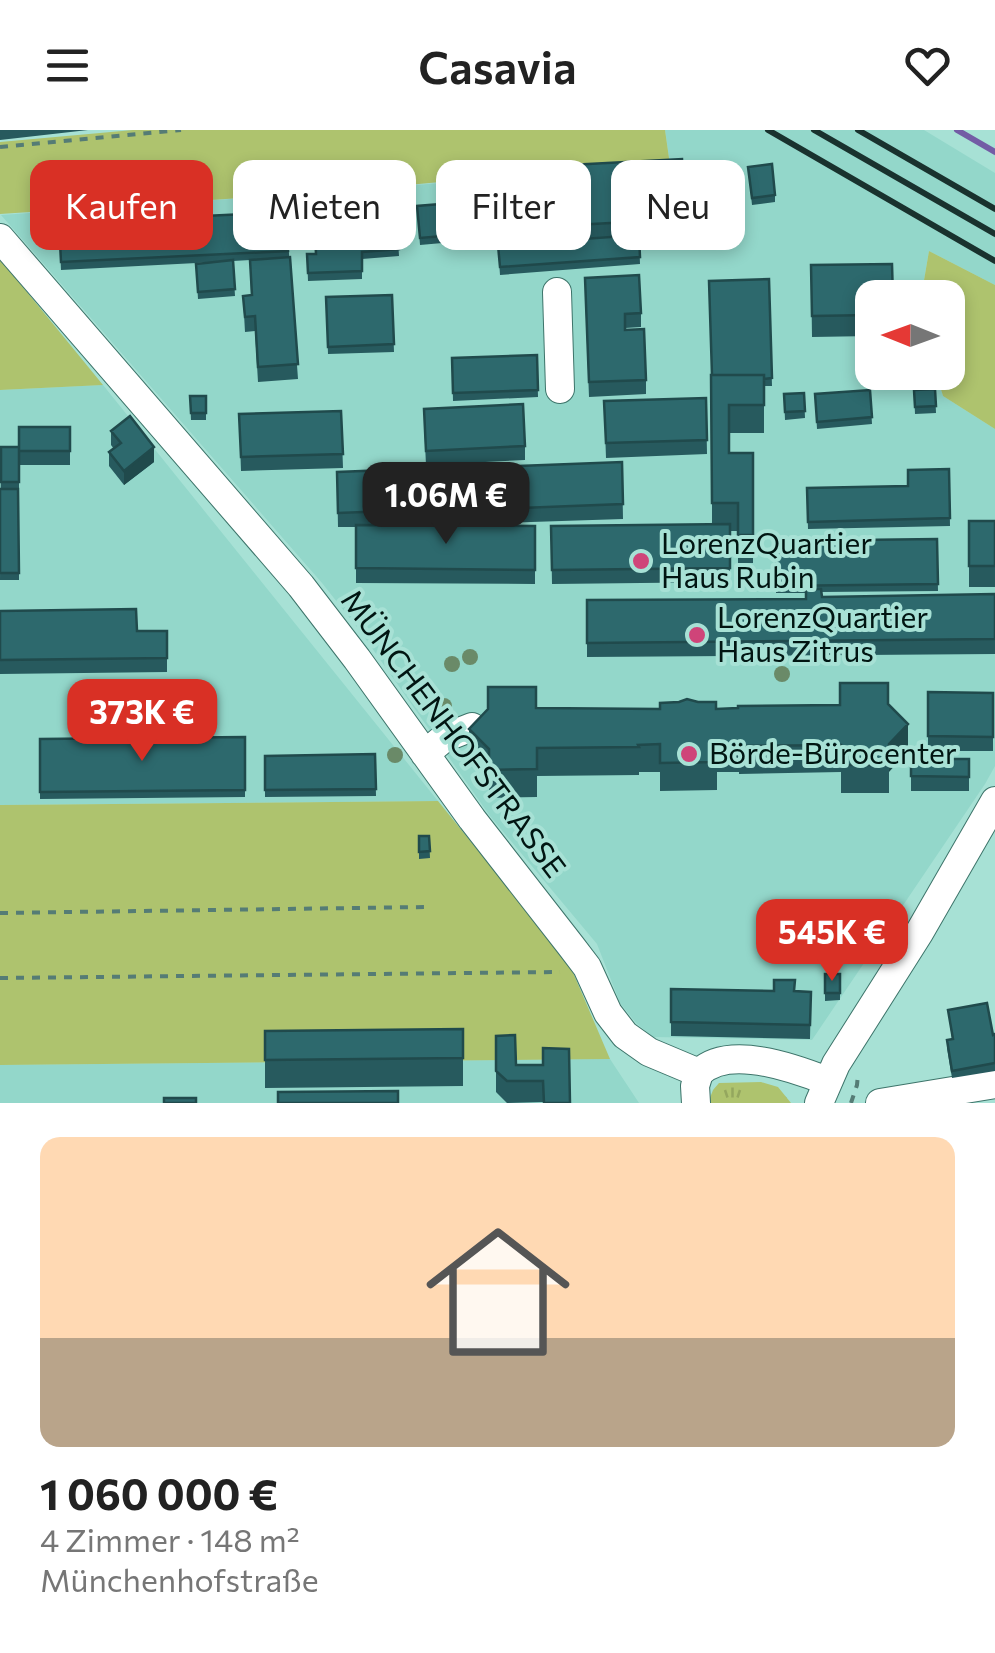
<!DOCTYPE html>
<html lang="de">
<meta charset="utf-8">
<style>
body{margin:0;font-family:Commissioner,sans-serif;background:#f2f2f2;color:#222;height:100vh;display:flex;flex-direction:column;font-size:38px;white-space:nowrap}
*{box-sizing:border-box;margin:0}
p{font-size:32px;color:#767676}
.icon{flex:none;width:55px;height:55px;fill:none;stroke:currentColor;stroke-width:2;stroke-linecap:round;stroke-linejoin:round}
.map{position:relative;height:973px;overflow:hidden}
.drawer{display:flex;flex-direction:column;background:#fff;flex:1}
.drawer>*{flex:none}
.top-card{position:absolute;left:30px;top:30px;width:935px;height:90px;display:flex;gap:20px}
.needle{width:65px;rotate:271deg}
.controls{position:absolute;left:855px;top:150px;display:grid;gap:20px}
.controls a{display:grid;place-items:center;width:110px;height:110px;border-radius:20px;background:#fff;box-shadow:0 5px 15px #0003;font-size:50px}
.price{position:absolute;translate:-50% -85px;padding:0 22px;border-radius:20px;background:#d93025;color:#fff;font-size:32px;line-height:65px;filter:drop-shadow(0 2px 5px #0008)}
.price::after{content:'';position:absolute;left:50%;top:60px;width:30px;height:22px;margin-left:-15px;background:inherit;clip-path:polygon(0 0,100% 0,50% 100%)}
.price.current{background:#222;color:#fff}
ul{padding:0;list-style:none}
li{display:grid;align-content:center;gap:20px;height:530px;padding:0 40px}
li+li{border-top:2px solid #e0e0e0}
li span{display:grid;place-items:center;height:310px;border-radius:20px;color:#555}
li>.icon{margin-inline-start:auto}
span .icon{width:180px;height:180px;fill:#fffc;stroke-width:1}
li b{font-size:42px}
.pill{padding:0 35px;border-radius:20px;background:#fff;box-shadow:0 5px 15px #0003;font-size:35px;line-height:90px}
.pill.current{background:#d93025;color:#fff}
header{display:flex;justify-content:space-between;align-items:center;height:130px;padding:0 40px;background:#fff;font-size:45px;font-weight:600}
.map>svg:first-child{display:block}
.built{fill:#93d7ca}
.grass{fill:url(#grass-tufts)}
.garden{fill:#aec36e}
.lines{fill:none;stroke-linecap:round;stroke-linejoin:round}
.stream{stroke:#735ca5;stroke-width:6}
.minor-casing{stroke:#3d746a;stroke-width:30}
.path{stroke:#557c75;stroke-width:4;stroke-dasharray:8 8;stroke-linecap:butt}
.minor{stroke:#fff;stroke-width:28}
.rail{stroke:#19322e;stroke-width:6}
.tree{fill:#6a8a68}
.wall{fill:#275a5e}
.shaded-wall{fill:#204a4c}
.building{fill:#2d696d;stroke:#204a4c;stroke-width:2.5}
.poi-dot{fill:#cf4479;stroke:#a7e1d5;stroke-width:4}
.labels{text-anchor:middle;stroke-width:8;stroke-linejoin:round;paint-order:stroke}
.poi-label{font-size:30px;fill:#011512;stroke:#a7e1d5;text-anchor:start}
.street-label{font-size:30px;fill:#011512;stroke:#a7e1d5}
</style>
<header><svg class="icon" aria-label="menu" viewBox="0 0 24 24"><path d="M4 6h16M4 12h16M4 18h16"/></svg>Casavia<svg class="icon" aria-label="heart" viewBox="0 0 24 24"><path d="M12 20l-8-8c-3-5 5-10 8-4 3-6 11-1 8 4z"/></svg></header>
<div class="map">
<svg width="995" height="973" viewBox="0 0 995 973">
<defs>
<pattern id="grass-tufts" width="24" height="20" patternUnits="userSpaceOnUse" patternTransform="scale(2.5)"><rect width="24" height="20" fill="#aec36e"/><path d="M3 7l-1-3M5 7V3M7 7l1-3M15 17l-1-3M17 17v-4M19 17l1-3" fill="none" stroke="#94a75e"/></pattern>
</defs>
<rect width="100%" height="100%" fill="#a7e1d5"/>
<path class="built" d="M665,0h259l71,43v112l-66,-34 -8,46 -49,1v74l64,1 7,23 52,33v337l-10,18 -173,256 -159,-3 -17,-14 -16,-20 -23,-59 -107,-128 -130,-185 -38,-48 -321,-368 330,-23 339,-28z
M103,255l335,416 -438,4v-415z
M610,929l29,44h-639v-38z"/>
<path class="grass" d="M761,952l17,5 13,16h-83l5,-13 6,-7z"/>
<path class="garden" d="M133,0h532l5,35 -175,12 -164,15 -331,22v-72z
M929,121l66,34v144l-52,-33 -7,-23 12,-1v-74h-27z
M0,129l103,126 -103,5z
M438,671l131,162 41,96 -610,6v-260z"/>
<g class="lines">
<path class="stream" d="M957,0l38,22"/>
<defs>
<path id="minor" d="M0,108l301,348 56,73 115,160 99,127 16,21 21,46 17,22 24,17 50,21c29,-29 95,-5 128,8
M557,162l3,97
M425,624l19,-16 28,-11
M696,973l-1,-17 4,-13
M819,973l17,-39 83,-131 76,-132
M880,973l115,-19"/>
</defs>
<use href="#minor" class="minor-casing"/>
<path class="path" d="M0,17l181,-17
M0,783l425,-6
M0,848l560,-6
M851,973l6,-18 1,-11"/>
<use href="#minor" class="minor"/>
<path class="rail" d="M768,0l227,131
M814,0l181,104
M858,0l137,79"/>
</g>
<g class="tree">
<circle cx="470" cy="527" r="8"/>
<circle cx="452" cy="534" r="8"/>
<circle cx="782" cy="544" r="8"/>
<circle cx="444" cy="576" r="8"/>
<circle cx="395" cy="625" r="8"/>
</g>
<path class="wall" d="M0,0h88l-88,10z
M748,37l27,28v7l-23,3z
M513,38l172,51v14l-46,3 1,28 -140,11 -2,-30 86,-6 -85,5 -1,-6 -78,7 -3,-39 60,-5 36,-9z
M396,76l3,50 -37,3v20l-54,2 -1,-27h9z
M286,82l12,167 -40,3 -3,-51 -10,1 -2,-36 8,-1 -1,-35 -17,1 2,35 -37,3 -2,-35 20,-2 -155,8 -2,-47z
M811,135l61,33v38l-60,1z
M769,149l3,107h-8v47h-35v20h24v110h-15v-32h-8v51l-178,2 -1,-58 161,-2v-149z
M585,162l56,21v14l-16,1 21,52v14l-57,3z
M392,165l2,57 -66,2 -2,-57z
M537,225l1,42 -85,4 -1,-43z
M935,259l1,24 -21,1 -1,-24z
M870,260l2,34 -55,5 -2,-35z
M804,263l1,25 -20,2 -1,-26z
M190,266h16v24h-15z
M706,268l1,56 -101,4 -2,-57z
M341,281l2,57 -102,3 -2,-57z
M424,293l101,23v14l-99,5z
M70,297v38h-51v-4v119h-19l1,-133h18z
M111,301l43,31 -30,23 -15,-19v-14l5,-3 -3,-4z
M622,332l1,57 -120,4v-22l17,-1z
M439,338l2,56 -50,2h144v58l-179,-1v-56h-18l-1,-55z
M949,339l1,57 -142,3 -1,-41 101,-2z
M969,391h26v66h-26z
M937,409l1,52 -117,1 1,5 173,-3v60l-408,3v-57l219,-1v-6h-30v-52z
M0,481l137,20h30v41l-167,2z
M928,562l65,1v58h-65z
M888,574l20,47 -19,20v22h-48v-21l-102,2v-2h-22v18l-57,1v-19h-21v3l-102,1v21l-48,1v-22l-20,-19v-28l67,-21 180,1z
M245,607v60l-205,2v-60z
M375,624l1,42 -111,1v-41z
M911,629h58v32h-58z
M419,706h10l1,22 -11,1z
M852,788l35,8 -24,38 -23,-15 -6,10 -18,-11v-7z
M825,844h15v26l-15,1z
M671,859l140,3 -1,47 -139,-3z
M948,880l45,25 2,-1v37l-43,7 -5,-30v-8l5,-1z
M463,899v57l-198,2v-57z
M496,906l20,29h27v37l-36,1 -11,-11z"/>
<path class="shaded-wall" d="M962,200v7l-10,14v-7z
M154,317v15l-30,23v-14z
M908,594v27l-19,21v-28z
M887,788v8l-24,38v-7z
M840,812v7l-6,10v-7z"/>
<path class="building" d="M682,29l3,60 -186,10 -1,-5 -19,2 -2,-32 37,-2 -1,-24z
M772,34l3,31 -23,3 -4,-31z
M477,71l2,32 -59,5 -3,-32z
M396,76l3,43 -37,3v19l-54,2 -1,-19h9l-2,-43z
M286,82l2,39 -227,11 -2,-39z
M639,105l1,22 -140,10 -2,-22z
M290,127l8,107 -40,3 -3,-51 -10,1 -2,-21 9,-1 -2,-35z
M233,130l2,29 -37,3 -2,-28z
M892,134l1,34h-21v17l-60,1 -1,-51z
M639,145l2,38 -16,1v16l19,-1 2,51 -57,2 -4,-104z
M769,149l3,99 -8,1v-4h-52l-3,-94z
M392,165l2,49 -66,3 -2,-50z
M948,189l14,11 -10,14 -4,-3z
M537,225l1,35 -85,3 -1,-35z
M711,245h53v30h-35v48h24v82h-15v-32h-26z
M935,259l1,17 -21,1 -1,-17z
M870,260l2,27 -55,5 -2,-28z
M804,263l1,18 -20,1 -1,-18z
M190,266h16v17h-15z
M706,268l1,42 -101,3 -2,-42z
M523,274l2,42 -99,5 -2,-42z
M341,281l2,43 -102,3 -2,-43z
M130,286l24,31 -30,24 -15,-19 12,-9 -10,-12z
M19,297h51v24h-51v-4v35h-18v-35h18z
M622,332l1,42 -102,4 -2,-42z
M439,338l2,41 -103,4 -1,-41z
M949,339l1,49 -142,4 -1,-34 101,-2v-16z
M0,359h18l1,84h-19z
M521,370v15l-18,1v-15z
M969,391h26v45h-26z
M730,394v44l-178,2 -1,-44z
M356,395l179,1v44l-179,-2z
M937,409l1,45 -162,2v-45z
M806,459h15l1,8 173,-3v45l-408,4v-43l219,-1z
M136,479l1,22h30v27l-167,2v-49z
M840,553h48v21l20,20 -19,20v21h-48v-20l-102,1v-2h-23l1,18 -57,1v-19l-22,1 1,2 -102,1v21l-48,1v-21l-20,-20 19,-20v-22h48v21l124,1v-6l19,-1 8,-3 11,3h18v7l22,-1v-2l102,-1z
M928,562l65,1v44l-65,-1z
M245,607v53l-205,2v-53z
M375,624l1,35 -111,1v-34z
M911,629h58v18l-58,-1z
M419,706h10l1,15 -11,1z
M862,773l25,15 -24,39 -23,-15 -6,10 -18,-11 20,-33 16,10z
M825,844h15v19h-15z
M774,850h21l-1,11 17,1 -1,33 -139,-3v-33l103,2z
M987,873l6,32 2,-1v29l-43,8 -5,-31 6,-1 -5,-29z
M463,899v29l-198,2v-29z
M515,905l1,30h27v-17l26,1 1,54h-26l-1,-22h-36l-11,-10v-35z
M398,961v12h-120v-11z
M164,968h32v5h-32z"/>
<g class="poi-dot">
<circle cx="641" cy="431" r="10"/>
<circle cx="697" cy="505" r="10"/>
<circle cx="689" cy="624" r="10"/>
</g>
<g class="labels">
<g class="poi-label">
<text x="661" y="424">LorenzQuartier<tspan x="661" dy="34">Haus Rubin</tspan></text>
<text x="717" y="498">LorenzQuartier<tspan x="717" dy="34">Haus Zitrus</tspan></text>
<text x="709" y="634">Börde-Bürocenter</text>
</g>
<g class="street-label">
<text transform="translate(453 604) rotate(53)" y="10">MÜNCHENHOFSTRASSE</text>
</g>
</g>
</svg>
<div class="controls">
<a><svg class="needle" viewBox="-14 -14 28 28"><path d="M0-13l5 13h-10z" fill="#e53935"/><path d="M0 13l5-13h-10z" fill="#767676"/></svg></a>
</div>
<b class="price current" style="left:446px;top:417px">1.06M €</b>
<b class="price" style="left:142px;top:634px">373K €</b>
<b class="price" style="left:832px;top:854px">545K €</b>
<div class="top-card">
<a class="pill current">Kaufen</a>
<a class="pill">Mieten</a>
<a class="pill">Filter</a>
<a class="pill">Neu</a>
</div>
</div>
<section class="drawer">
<ul>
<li><span style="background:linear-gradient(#ffd9b3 65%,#b9a48a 0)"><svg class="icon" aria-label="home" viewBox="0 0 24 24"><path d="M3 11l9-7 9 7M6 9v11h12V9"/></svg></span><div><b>1 060 000 €</b><p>4 Zimmer · 148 m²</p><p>Münchenhofstraße</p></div></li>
</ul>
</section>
